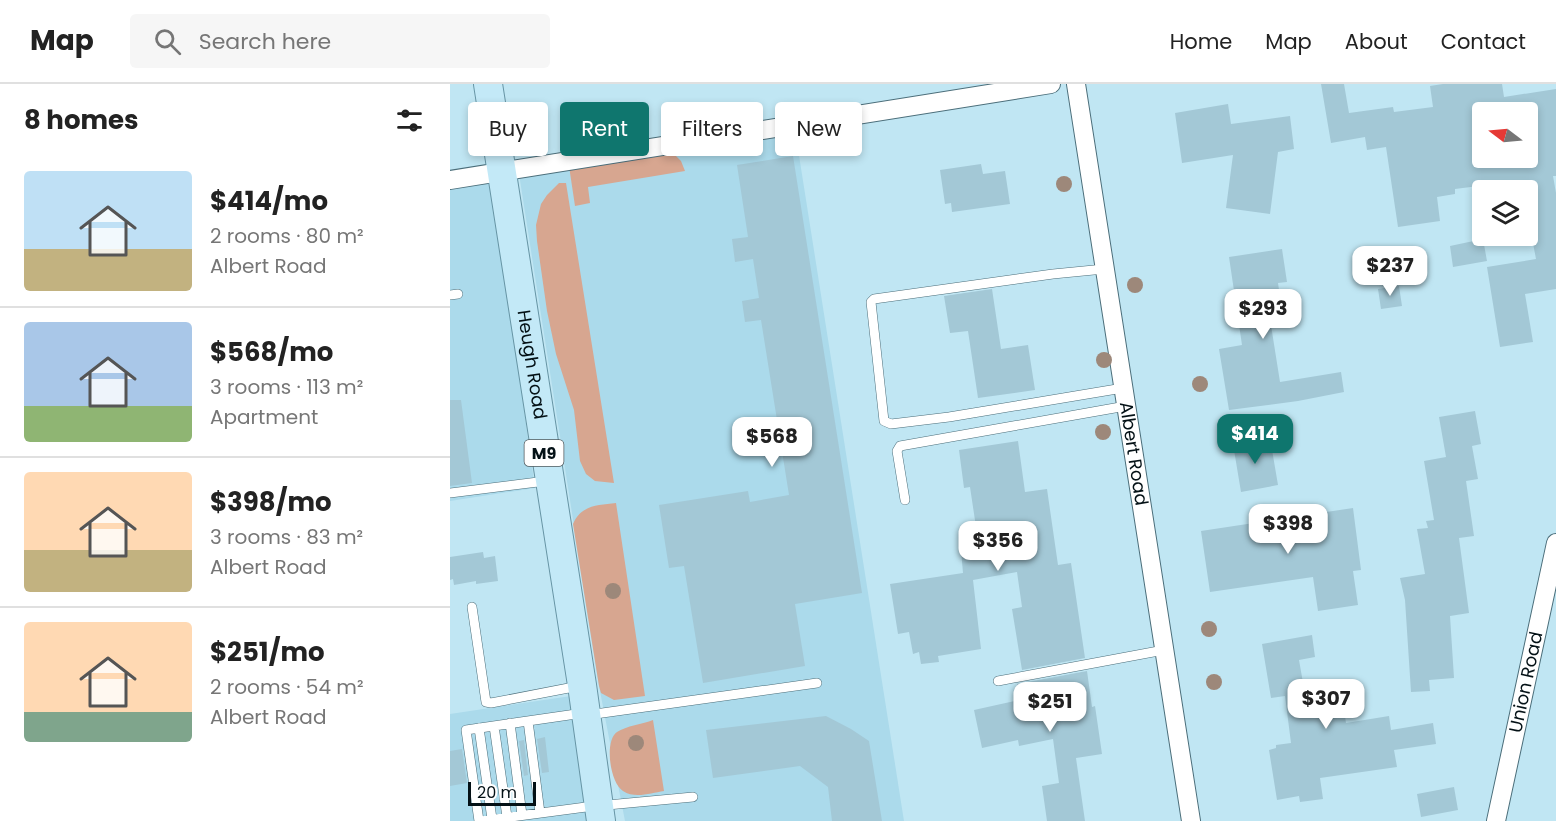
<!DOCTYPE html>
<meta charset="utf-8">
<style>
body{margin:0;font-family:Poppins,sans-serif;background:#f6f6f6;color:#222;height:100vh;display:flex;flex-direction:column;font-size:22px;white-space:nowrap}
*{box-sizing:border-box;margin:0}
p{font-size:20px;color:#767676}
.icon{flex:none;width:33px;height:33px;fill:none;stroke:currentColor;stroke-width:2;stroke-linecap:round;stroke-linejoin:round}
.map{position:relative;flex:1;overflow:hidden}
.panel{display:flex;flex-direction:column;background:#fff;width:450px}
.panel>*{flex:none}
.hud{position:absolute;left:18px;top:18px;width:570px;height:54px;display:flex;gap:12px}
.needle{width:39px;rotate:286deg}
.buttons{position:absolute;left:1022px;top:18px;display:grid;gap:12px}
.buttons a{display:grid;place-items:center;width:66px;height:66px;border-radius:6px;background:#fff;box-shadow:0 3px 9px #0003;font-size:30px}
.scale{position:absolute;left:18px;bottom:15px;width:68px;box-sizing:border-box;padding-left:6px;border:3px solid #041116;border-top:0;font-size:16px;line-height:21px;white-space:nowrap;color:#041116;-webkit-text-stroke:4px #fff;paint-order:stroke}
.price{position:absolute;translate:-50% -51px;padding:0 14px;border-radius:12px;background:#fff;color:#222;font-size:20px;line-height:39px;filter:drop-shadow(0 2px 3px #0008)}
.price::after{content:'';position:absolute;left:50%;top:36px;width:18px;height:14px;margin-left:-9px;background:inherit;clip-path:polygon(0 0,100% 0,50% 100%)}
.price.active{background:#0f766e;color:#fff}
ul{padding:0;list-style:none}
li{display:flex;align-items:center;gap:18px;height:150px;padding:0 24px}
li+li{border-top:2px solid #e0e0e0}
li span{display:grid;place-items:center;flex:none;width:168px;height:120px;border-radius:6px;color:#555}
li>.icon{margin-inline-start:auto}
span .icon{width:72px;height:72px;fill:#fffc;stroke-width:1}
li b{font-size:26px}
h2{display:flex;justify-content:space-between;align-items:center;height:72px;padding:0 24px;font-size:26px}
.chip{padding:0 21px;border-radius:6px;background:#fff;box-shadow:0 3px 9px #0003;font-size:21px;line-height:54px}
.chip.active{background:#0f766e;color:#fff}
header{display:flex;align-items:center;gap:36px;box-sizing:border-box;height:84px;padding:0 30px;background:#fff;border-bottom:2px solid #e0e0e0}
header strong{font-size:28px}
nav{display:flex;gap:33px;margin-inline-start:auto;font-size:21px}
.search{width:420px;height:54px;background:#f6f6f6;display:flex;align-items:center;gap:15px;box-sizing:border-box;padding:0 21px;border-radius:6px;color:#767676;font-size:22px}
main{display:flex;flex:1;min-height:0}
.map>svg:first-child{display:block}
.built{fill:#abdaeb}
.green{fill:#d7a690}
.building{fill:#a3c8d6;fill-rule:evenodd}
.lines{fill:none;stroke-linecap:round;stroke-linejoin:round}
.service-casing{stroke:#4b6e7a;stroke-width:10}
.minor-casing{stroke:#4b6e7a;stroke-width:20}
.primary-casing{stroke:#6694a4;stroke-width:30}
.service{stroke:#fff;stroke-width:9}
.minor{stroke:#fff;stroke-width:18}
.primary{stroke:#c3e9f7;stroke-width:28}
.tree{fill:#9d887a}
.labels{text-anchor:middle;stroke-width:4.5;stroke-linejoin:round;paint-order:stroke}
.shield{fill:#fff;stroke:#4f585c;stroke-width:1.5}
.shield-label{font-size:16px;font-weight:bold;fill:#041116}
.street-label{font-size:18px;fill:#041116;stroke:#fff}
</style>
<header>
<strong>Map</strong>
<div class="search"><svg class="icon" aria-label="search" viewBox="0 0 24 24"><circle cx="10" cy="10" r="6"/><path d="M15 15l6 6"/></svg>Search here</div>
<nav><a>Home</a><a>Map</a><a>About</a><a>Contact</a></nav>
</header>
<main>
<section class="panel">
<h2>8 homes<svg class="icon" aria-label="filters" viewBox="0 0 24 24"><path d="M4 7h16M4 17h16"/><circle cx="9" cy="7" r="2"/><circle cx="15" cy="17" r="2"/></svg></h2>
<ul>
<li><span style="background:linear-gradient(#bfe0f5 65%,#c2b280 0)"><svg class="icon" aria-label="home" viewBox="0 0 24 24"><path d="M3 11l9-7 9 7M6 9v11h12V9"/></svg></span><div><b>$414/mo</b><p>2 rooms · 80 m²</p><p>Albert Road</p></div></li>
<li><span style="background:linear-gradient(#a9c7e8 70%,#8fb573 0)"><svg class="icon" aria-label="home" viewBox="0 0 24 24"><path d="M3 11l9-7 9 7M6 9v11h12V9"/></svg></span><div><b>$568/mo</b><p>3 rooms · 113 m²</p><p>Apartment</p></div></li>
<li><span style="background:linear-gradient(#ffd9b3 65%,#c2b280 0)"><svg class="icon" aria-label="home" viewBox="0 0 24 24"><path d="M3 11l9-7 9 7M6 9v11h12V9"/></svg></span><div><b>$398/mo</b><p>3 rooms · 83 m²</p><p>Albert Road</p></div></li>
<li><span style="background:linear-gradient(#ffd9b3 75%,#7fa58c 0)"><svg class="icon" aria-label="home" viewBox="0 0 24 24"><path d="M3 11l9-7 9 7M6 9v11h12V9"/></svg></span><div><b>$251/mo</b><p>2 rooms · 54 m²</p><p>Albert Road</p></div></li>
</ul>
</section>
<div class="map">
<svg width="1106" height="737" viewBox="0 0 1106 737">
<rect width="100%" height="100%" fill="#c0e6f3"/>
<path class="built" d="M345,46l109,691h-279l-26,-135 -80,-512z
M42,97l43,307 -85,13v-314z
M121,612l17,125h-138v-107z"/>
<path class="green" d="M220,66l11,11 4,10 -97,16 2,16 -15,3 -6,-40z
M109,99h7l48,300 -19,-2 -9,-7 -6,-13 -6,-51 -18,-56 -9,-43 -10,-70 -1,-16 5,-21 6,-9z
M166,419l29,193 -31,4 -13,-7 -2,-7 -26,-162c8,-19 25,-19 43,-21z
M203,636l11,71c-13,2 -29,8 -41,0 -13,-8 -19,-50 -6,-59 9,-6 26,-8 36,-12z"/>
<path class="building" d="M871,0h23l5,29 44,-6 1,5 39,-5 -3,-21 13,-2h59l2,13 52,-8v87h-3l3,17v96l-31,5 8,48 -33,5 -13,-80 49,-8 -9,-47v-22h-24l-1,-7 -47,6v5l-18,3 3,24 -42,6 -12,-80 -19,3 -2,-13 -34,6zM1032,28h45v46h-45z
M778,20l3,20 59,-8 4,33 -16,3 -8,62 -44,-6 7,-53 -51,8 -7,-50z
M343,72l69,437 -67,11 10,62 -102,17 -19,-117 -15,2 -10,-63 89,-14 2,11 39,-7 -28,-175 -16,2 -3,-21 17,-3 -6,-39 -18,3 -3,-23 16,-2 -11,-72z
M531,80l2,10 22,-3 5,33 -58,8 -1,-9 -6,1 -5,-34z
M1033,155l4,22 -34,6 -3,-21z
M832,165l5,33 -9,1 5,34 -13,2 10,63 61,-10 3,20 -46,9 -69,9 -10,-61 23,-4 -13,-88z
M949,202l3,20 -21,3 -3,-20z
M542,205l9,60 27,-4 7,45 -57,8 -10,-67 -18,2 -6,-37z
M0,316h11l11,83 -22,3z
M1025,327l6,33 -9,2 6,33 -12,2 8,55 -15,2 10,75 -19,3 4,62 -25,2 1,11 -19,1 -6,-92 -5,-22 25,-4 -8,-45 11,-1 -2,-7 8,-1 -10,-59 22,-4 -7,-40z
M820,354l8,47 -37,7 -8,-48z
M568,357l7,51 22,-3 11,76 13,-2 14,95 -63,12 -10,-61 10,-2 -5,-35 -44,8 8,69 -43,7 1,6 -18,2 -2,-12 -6,2 -4,-22 -11,2 -8,-50 73,-11 -2,-23 18,-3 -9,-60 -6,1 -5,-38z
M903,424l8,62 -8,1 5,34 -40,6 -5,-34 -103,15 -9,-61z
M33,468l1,6 11,-2 3,25 -22,3v-3l-22,4 -1,-6 -3,1v-23z
M862,551l3,22 -16,3 6,34 36,-5 5,34 43,-7 2,14 42,-7 3,21 -42,6 3,17 -77,11 3,21 -23,3 -1,-6 -22,4 -8,-50 7,-2v-3l15,-2 -6,-47 -14,2 -9,-54z
M637,587l5,36 3,-1 7,48 -26,4 9,63h-38l-5,-35 17,-3 -6,-44 -34,7 -1,-6 -36,8 -8,-38 45,-10 -2,-16z
M376,632l25,13 18,12 13,80h-50l-4,-34 -28,-21 -87,12 -7,-48z
M95,653l4,35 -7,1 -5,-34z
M74,656l4,35 -4,1 -5,-35z
M12,665l5,34 -17,3v-35z
M1004,703l4,23 -37,7 -4,-23z"/>
<g class="lines">
<defs>
<path id="service" d="M654,185l-51,5 -179,25 -3,3 13,119 7,3 58,-7 174,-29
M0,211l8,-1
M0,409l96,-12
M455,416l-8,-49 3,-5 226,-40
M22,523l14,95 5,1 88,-17
M548,597l166,-31
M138,631l229,-32
M78,637l12,92
M60,639l12,92
M44,642l13,91
M29,644l13,91
M29,737l-13,-91 117,-17
M31,737l105,-14 107,-10"/>
<g id="minor">
<path id="s1" d="M626,0l115,737"/>
<path d="M0,96l601,-96"/>
<path id="s2" d="M1046,737l60,-278"/>
</g>
<g id="primary">
<path id="s3" d="M38,0l94,601 19,136"/>
</g>
</defs>
<use href="#service" class="service-casing"/>
<use href="#minor" class="minor-casing"/>
<use href="#primary" class="primary-casing"/>
<use href="#service" class="service"/>
<use href="#minor" class="minor"/>
<use href="#primary" class="primary"/>
</g>
<g class="tree">
<circle cx="614" cy="100" r="8"/>
<circle cx="685" cy="201" r="8"/>
<circle cx="654" cy="276" r="8"/>
<circle cx="750" cy="300" r="8"/>
<circle cx="653" cy="348" r="8"/>
<circle cx="163" cy="507" r="8"/>
<circle cx="759" cy="545" r="8"/>
<circle cx="764" cy="598" r="8"/>
<circle cx="186" cy="659" r="8"/>
</g>
<g class="labels">
<rect class="shield" x="74.5" y="356" width="39" height="26" rx="4.5"/>
<g class="shield-label">
<text x="94" y="375">M9</text>
</g>
<g class="street-label">
<text dy="6" stroke="none"><textPath href="#s3" startOffset="284">Heugh Road</textPath></text>
<text dy="6" stroke="none"><textPath href="#s1" startOffset="374">Albert Road</textPath></text>
<text dy="6" stroke="none"><textPath href="#s2" startOffset="142">Union Road</textPath></text>
</g>
</g>
</svg>
<div class="buttons">
<a><svg class="needle" viewBox="-14 -14 28 28"><path d="M0-13l5 13h-10z" fill="#e53935"/><path d="M0 13l5-13h-10z" fill="#767676"/></svg></a>
<a><svg class="icon" aria-label="layers" viewBox="0 0 24 24"><path d="M12 4l9 5-9 5-9-5zM3 14l9 5 9-5"/></svg></a>
</div>
<div class="scale">20 m</div>
<b class="price" style="left:940px;top:213px">$237</b>
<b class="price" style="left:813px;top:256px">$293</b>
<b class="price active" style="left:805px;top:381px">$414</b>
<b class="price" style="left:322px;top:384px">$568</b>
<b class="price" style="left:838px;top:471px">$398</b>
<b class="price" style="left:548px;top:488px">$356</b>
<b class="price" style="left:876px;top:646px">$307</b>
<b class="price" style="left:600px;top:649px">$251</b>
<div class="hud">
<a class="chip">Buy</a>
<a class="chip active">Rent</a>
<a class="chip">Filters</a>
<a class="chip">New</a>
</div>
</div>
</main>
